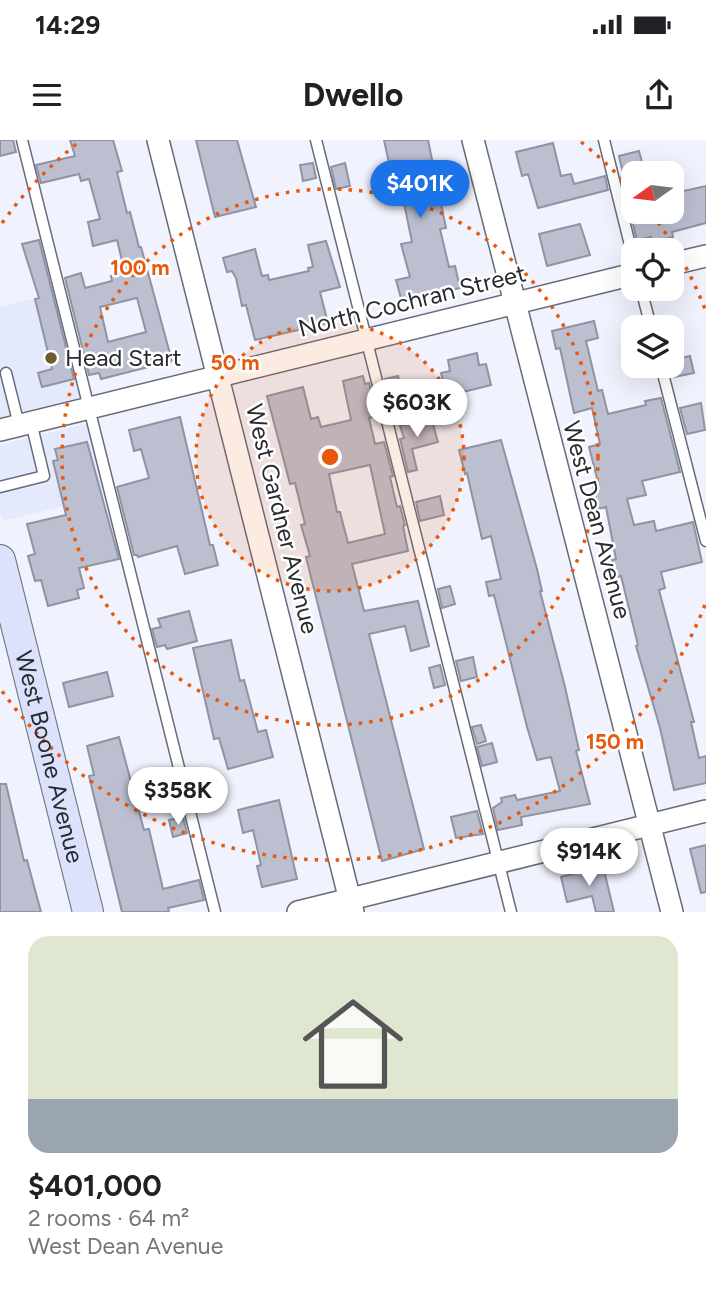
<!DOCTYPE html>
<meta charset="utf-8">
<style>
body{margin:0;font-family:Figtree,sans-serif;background:#f2f2f2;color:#202124;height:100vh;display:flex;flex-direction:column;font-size:26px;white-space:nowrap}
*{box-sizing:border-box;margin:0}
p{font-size:23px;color:#757577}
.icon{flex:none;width:38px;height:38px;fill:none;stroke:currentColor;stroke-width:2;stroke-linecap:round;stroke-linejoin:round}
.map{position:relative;height:772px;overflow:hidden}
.drawer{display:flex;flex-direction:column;background:#fff;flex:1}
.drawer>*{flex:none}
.needle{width:46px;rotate:256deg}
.tools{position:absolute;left:621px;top:21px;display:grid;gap:14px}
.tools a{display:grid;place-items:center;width:63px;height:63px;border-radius:14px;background:#fff;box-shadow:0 7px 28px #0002;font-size:35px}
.price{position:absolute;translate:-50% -60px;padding:0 16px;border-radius:24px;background:#fff;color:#222;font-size:23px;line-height:46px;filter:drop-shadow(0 2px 4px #0008)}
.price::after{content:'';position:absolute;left:50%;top:42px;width:21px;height:16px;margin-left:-10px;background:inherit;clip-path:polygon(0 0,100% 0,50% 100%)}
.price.current{background:#1a73e8;color:#fff}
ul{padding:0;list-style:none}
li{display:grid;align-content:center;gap:14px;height:371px;padding:0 28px}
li+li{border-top:2px solid #e0e0e0}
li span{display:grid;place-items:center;height:217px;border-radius:21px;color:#555}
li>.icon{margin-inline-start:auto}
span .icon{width:126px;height:126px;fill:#fffc;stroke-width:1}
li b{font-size:30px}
.status{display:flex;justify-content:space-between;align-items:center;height:49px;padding:0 35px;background:#fff;direction:ltr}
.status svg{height:19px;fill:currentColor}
header{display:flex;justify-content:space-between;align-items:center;height:91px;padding:0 28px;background:#fff;font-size:32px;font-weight:700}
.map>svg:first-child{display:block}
.built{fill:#e4e9fc}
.building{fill:#bbbfd0;stroke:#8f93a2;stroke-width:2;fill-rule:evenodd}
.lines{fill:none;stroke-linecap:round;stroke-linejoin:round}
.service-casing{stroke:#676b79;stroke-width:13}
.minor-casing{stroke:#676b79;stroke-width:24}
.secondary-casing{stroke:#676b79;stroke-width:32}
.service{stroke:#fff;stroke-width:10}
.minor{stroke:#fff;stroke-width:21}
.secondary{stroke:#dde2fc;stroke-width:30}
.ring{fill:none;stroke:#e8590c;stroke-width:3.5;stroke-dasharray:3.5 7}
.poi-dot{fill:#6c5e2c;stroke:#fff;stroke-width:2.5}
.labels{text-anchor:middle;stroke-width:5;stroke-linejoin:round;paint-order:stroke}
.street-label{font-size:24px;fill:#292b31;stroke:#fff}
.poi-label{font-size:24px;fill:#292b31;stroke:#fff;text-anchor:start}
.centre{fill:#e8590c;stroke:#fff;stroke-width:3.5}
.ring-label{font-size:21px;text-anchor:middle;font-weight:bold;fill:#e8590c;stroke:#fff;stroke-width:5;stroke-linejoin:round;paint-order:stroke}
</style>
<div class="status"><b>14:29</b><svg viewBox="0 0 49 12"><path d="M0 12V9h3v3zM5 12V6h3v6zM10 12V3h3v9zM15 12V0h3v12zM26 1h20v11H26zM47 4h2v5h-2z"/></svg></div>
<header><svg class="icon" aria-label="menu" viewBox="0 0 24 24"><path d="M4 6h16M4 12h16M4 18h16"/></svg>Dwello<svg class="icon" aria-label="share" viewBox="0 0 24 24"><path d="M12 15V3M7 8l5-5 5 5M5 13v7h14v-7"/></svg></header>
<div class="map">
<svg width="706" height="772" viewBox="0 0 706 772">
<rect width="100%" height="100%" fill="#f0f2fd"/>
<path class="built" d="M58,153l27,106 -85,21v-113z
M90,283l19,72 -106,26 -3,-10v-66z"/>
<path class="building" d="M0,0h13l3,12 -16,4z
M70,0h43l9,31 -5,1 10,41 3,-1 9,35h2l31,114 -71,18 -2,-6 -10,2 -24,-97 16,-5 4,15 27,-7 -1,-5 14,-3 -8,-33 -24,6 -5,-24 12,-3 -11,-40 -8,2 -2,-7 -38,9 -5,-18 39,-9zM137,158l9,34 -38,10 -8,-35z
M196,0h41l19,67 -41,10z
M384,0h44l18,88 -6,1 9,38 6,-1 5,22 -58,14 -6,-22 14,-3 -9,-33 11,-2 -8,-39 -10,2 -8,-41 3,-1z
M553,3l8,33 10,-2 3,10 31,-8 3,14 -70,18 -10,-34 -6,2 -6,-24z
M639,11l6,22h-22l-4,-17z
M313,23l3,15 -13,3 -3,-16z
M345,23l5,23 -14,3 -5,-22z
M706,46v37l-34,9 1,5 -21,5 -1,-5 -14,3 -7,-28h42v-10l8,-2 -1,-8z
M580,84l10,31 -43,11 -8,-32z
M39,100l35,139 -32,8 -4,-14 14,-4 -17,-70 4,-1 -17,-54z
M326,101l14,46 -20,5 8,31 -73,17 -9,-35 -4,1 -6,-28 -4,-7 -5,1 -4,-14 32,-9 7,27 6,-1 1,5 40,-9 -1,-3 5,-1 -5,-22z
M594,181l4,17 -12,3 12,50 4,-1 6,24 38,-9 -1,-4 16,-3 19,74 -38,9 4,14 -19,4 7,26 20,-4 2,10 37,-9 9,40 -41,10 4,16 -6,2 35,132h-3l8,36 7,-2v27l-32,7 -14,-62 -24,-82 2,-1 -17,-69 -5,1 -4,-17 4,-1 -10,-52 -8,2 -5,-22 6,-1 -10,-39 11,-3 -8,-36 -18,5 -14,-65 -4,1 -4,-18z
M477,213l2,12 7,-1 5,21 -44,11 -6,-23 9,-2 -2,-11z
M690,216l4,17 -20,4 -2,-17z
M363,236l2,8 4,-1 9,33 -9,2 6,26 9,-2 9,34 -3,1 7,30 3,-1 5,19 -2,1 5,25 -56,13 12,47 54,-10 11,45 -18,5 -6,-25 -36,8 55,215 -42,12 -76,-304 4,-1 -9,-31 4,-1 -10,-41 -5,1 -23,-88 36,-9 8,32 7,-2 3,10 30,-7 -8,-39zM370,325l15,69 -37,9 -8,-31h-3l-8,-38z
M398,236l8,32 -13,4 -8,-33z
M701,263l4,27 -18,4 -7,-26z
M180,277l30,128h3l5,20 -33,9 -8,-28 -39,11 -1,-2h-3l-17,-68 32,-9 -8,-29 -7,2 -5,-21z
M431,277l7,25 -26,7 5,21 -9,2 -8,-33 4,-1 -4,-12z
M501,300l36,129 5,22h-2l25,96 14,63 -3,1 14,53 -69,13 1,8 -24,5 -5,-22 9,-6 -1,-4 14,-3 2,5 43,-9 -9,-34 -14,3 -10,-33 -33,-132 -5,1 -3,-14 15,-3 -10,-43 -9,3 -15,-66 -2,1 -6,-24z
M87,302l32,117 -40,9 5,20 -7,2 2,8 -31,8 -7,-26 -6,1 -7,-25 7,-2 -8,-30 39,-9 -13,-54 5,-1 -3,-11z
M440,356l4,19 -24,6 -4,-19z
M450,446l5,18 -13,4 -4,-19z
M189,471l8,30 -30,8 -2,-4 -8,2 -5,-18 9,-2 -3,-8z
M231,500l9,41 4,-1 14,52 8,-2 7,27 -45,12 -9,-31 -5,1 -21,-91z
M473,517l4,20 -16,4 -5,-20z
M440,525l5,20 -11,3 -5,-20z
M107,532l6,24 -44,11 -6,-24z
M481,585l5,16 -9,3 -5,-17z
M119,597l25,93 5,-1 14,60 36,-9 5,20 -36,8 1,4h-47l-33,-136 5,-1 -7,-29z
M492,603l5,19 -15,4 -5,-19z
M0,644h6l18,77 3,-1 14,52h-41z
M279,660l18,79 -35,8 -5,-21 4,-1 -8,-35 -10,3 -5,-23z
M477,671l6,23 -27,4 -5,-21z
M183,677l4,16 -14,4 -4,-17z
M706,705v47l-5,1 -11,-44z
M603,726l11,46h-18l-4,-16 -25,6 -6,-25z"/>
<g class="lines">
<defs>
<path id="service" d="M22,0l193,772
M316,0l195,772
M604,0l30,121
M641,149l10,38
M661,226l45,175
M6,233l13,52
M0,347l44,-11 -13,-54"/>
<path id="minor" d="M158,0l195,772
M473,0l199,772
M672,124l34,-8
M0,290l634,-156
M298,772l408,-101"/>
<g id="secondary">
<path id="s1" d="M0,420l88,352"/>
</g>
</defs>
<use href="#service" class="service-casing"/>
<use href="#minor" class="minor-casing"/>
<use href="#secondary" class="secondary-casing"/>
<use href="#service" class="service"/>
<use href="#minor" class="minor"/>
<use href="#secondary" class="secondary"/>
</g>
<circle cx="330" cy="317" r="134" fill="#e8590c" fill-opacity=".12"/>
<g class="ring">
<circle cx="330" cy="317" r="134"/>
<circle cx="330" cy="317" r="268"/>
<path d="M705 465A403 403 0 0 1 2 551M2 83A403 403 0 0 1 79 2M581 2A403 403 0 0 1 632 50M652 74A403 403 0 0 1 705 169"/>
</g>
<circle class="poi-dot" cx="51" cy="218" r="7"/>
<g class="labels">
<g class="street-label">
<text transform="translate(412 161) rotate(-14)" y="8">North Cochran Street</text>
<text transform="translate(282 379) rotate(76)" y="8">West Gardner Avenue</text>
<text transform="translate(597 380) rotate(75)" y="8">West Dean Avenue</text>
<text dy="8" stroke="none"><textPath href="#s1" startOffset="203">West Boone Avenue</textPath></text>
</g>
<g class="poi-label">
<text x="65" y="226">Head Start</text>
</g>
</g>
<circle cx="330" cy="317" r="10" class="centre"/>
<g class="ring-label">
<text x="140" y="135">100 m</text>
<text x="235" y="230">50 m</text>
<text x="615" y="609">150 m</text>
</g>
</svg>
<div class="tools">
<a><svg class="needle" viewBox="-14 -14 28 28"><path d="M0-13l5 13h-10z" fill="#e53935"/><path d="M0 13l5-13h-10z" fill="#757577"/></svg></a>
<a><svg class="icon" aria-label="locate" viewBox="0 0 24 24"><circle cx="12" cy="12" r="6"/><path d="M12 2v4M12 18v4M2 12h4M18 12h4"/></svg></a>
<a><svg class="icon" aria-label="layers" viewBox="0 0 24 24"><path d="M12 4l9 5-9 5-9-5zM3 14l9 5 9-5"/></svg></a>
</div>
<b class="price current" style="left:420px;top:80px">$401K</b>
<b class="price" style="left:417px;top:299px">$603K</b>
<b class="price" style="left:178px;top:687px">$358K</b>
<b class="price" style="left:589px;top:748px">$914K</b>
</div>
<section class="drawer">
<ul>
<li><span style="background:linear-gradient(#dfe7d0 75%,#9aa5b1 0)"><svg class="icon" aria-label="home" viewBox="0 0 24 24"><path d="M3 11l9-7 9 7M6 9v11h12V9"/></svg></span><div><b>$401,000</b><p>2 rooms · 64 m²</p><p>West Dean Avenue</p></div></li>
</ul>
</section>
